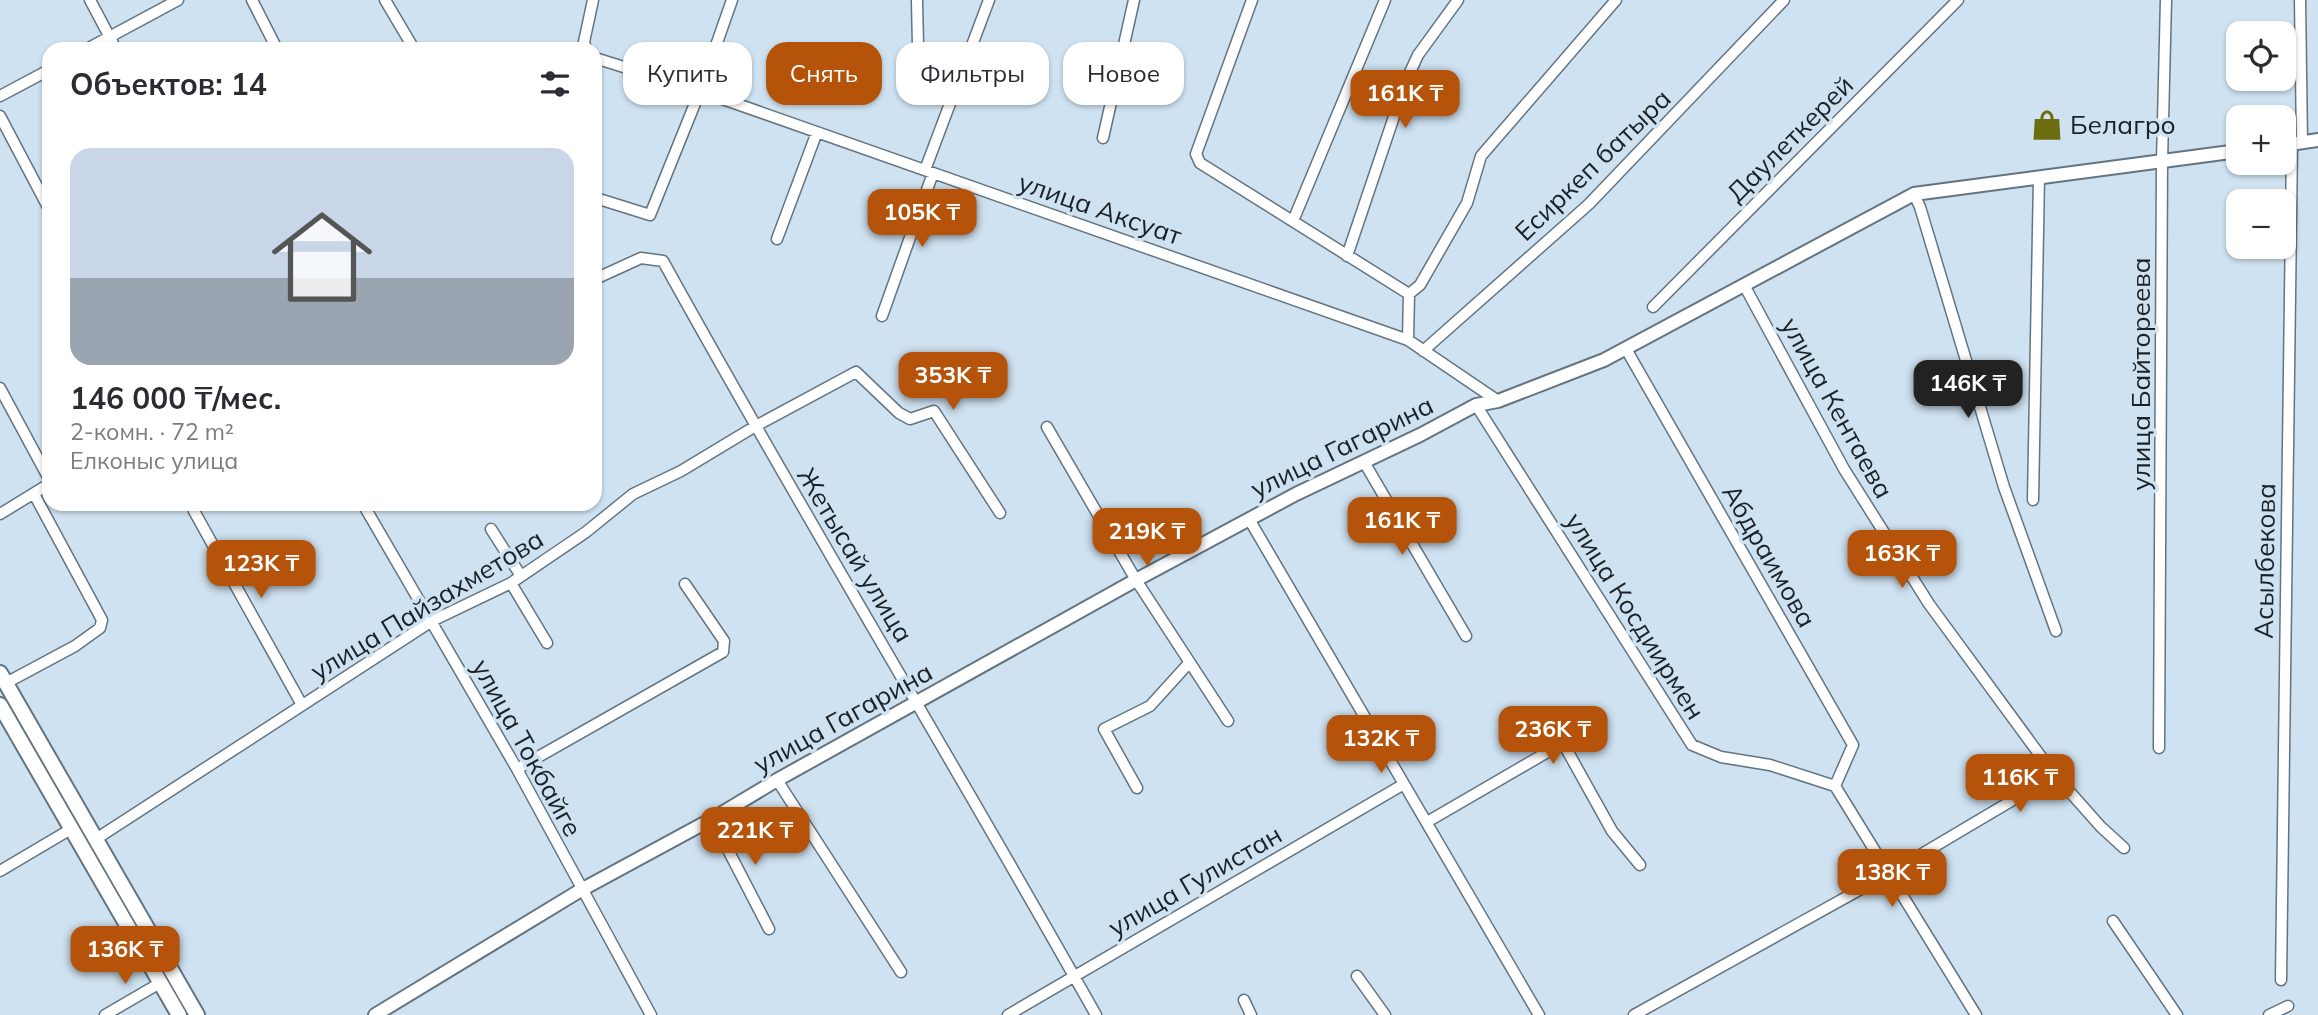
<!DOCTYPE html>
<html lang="ru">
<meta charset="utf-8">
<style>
body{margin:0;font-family:Mulish,sans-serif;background:#f7f7f7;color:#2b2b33;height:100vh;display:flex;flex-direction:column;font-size:26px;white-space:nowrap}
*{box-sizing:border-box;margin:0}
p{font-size:23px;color:#7c7c81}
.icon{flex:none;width:38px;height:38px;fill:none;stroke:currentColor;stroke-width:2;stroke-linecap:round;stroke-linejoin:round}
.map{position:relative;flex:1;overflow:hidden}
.side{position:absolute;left:42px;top:42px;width:560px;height:469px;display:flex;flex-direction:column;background:#fff;border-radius:21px;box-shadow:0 2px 5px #0004}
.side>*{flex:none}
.top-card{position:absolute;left:623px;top:42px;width:665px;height:63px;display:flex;gap:14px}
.fabs{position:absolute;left:2226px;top:21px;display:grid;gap:14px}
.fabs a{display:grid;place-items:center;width:70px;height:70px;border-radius:14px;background:#fff;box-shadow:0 2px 5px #0004;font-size:35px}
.price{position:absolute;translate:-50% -60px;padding:0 16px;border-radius:14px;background:#b45309;color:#fff;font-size:23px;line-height:46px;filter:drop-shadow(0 2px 4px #0008)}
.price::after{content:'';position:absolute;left:50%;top:42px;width:21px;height:16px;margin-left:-10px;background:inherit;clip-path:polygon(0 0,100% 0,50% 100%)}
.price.active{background:#222;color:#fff}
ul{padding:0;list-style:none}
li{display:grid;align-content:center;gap:14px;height:371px;padding:0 28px}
li span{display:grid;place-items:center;height:217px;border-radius:21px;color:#555}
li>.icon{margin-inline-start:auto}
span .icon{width:126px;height:126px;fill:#fffc;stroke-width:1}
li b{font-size:30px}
h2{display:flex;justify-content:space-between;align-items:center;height:84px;padding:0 28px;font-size:30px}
.tag{padding:0 24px;border-radius:21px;background:#fff;box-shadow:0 2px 5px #0004;font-size:24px;line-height:63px}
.tag.active{background:#b45309;color:#fff}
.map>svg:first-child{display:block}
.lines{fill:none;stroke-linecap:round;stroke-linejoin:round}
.minor-casing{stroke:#637481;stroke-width:13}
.major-casing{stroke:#637481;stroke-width:16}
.highway-casing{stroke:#637481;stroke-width:18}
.minor{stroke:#fff;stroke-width:10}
.major{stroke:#fff;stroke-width:12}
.highway{stroke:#fff;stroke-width:14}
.labels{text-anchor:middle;stroke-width:7;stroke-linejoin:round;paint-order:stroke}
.poi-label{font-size:26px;fill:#1b2227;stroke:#cfe2f1;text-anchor:start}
.street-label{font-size:26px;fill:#1b2227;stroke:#cfe2f1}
</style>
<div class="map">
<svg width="2318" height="1015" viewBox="0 0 2318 1015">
<rect width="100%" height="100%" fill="#cfe2f1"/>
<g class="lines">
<defs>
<path id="minor" d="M90,0l26,49
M252,0l25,49
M385,0l29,49
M917,0l1,46c7,15 31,15 47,18
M1252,0l-56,154 4,9 209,131
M2300,0l2,142
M87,49l91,-49
M586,49l-2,-7 9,-42
M595,58l105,33 708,249 90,61
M0,96l49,-26
M0,116l49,93
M1103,138l31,-138
M925,170l64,-170
M1914,194l6,13 84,280 52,144
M599,199l51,16 50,-124 32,-91
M1293,221l92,-221
M777,239l40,-107
M1347,256l59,-175 12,-26 40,-55
M595,279l46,-21 22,3c140,254 291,501 433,754
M1744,285l100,184 85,135 124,169 48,54 23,21
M1653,307l305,-307
M882,316l51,-143
M1408,340l1,-46 11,-9 47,-82 14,-47 135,-156
M1626,349l227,396 -18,41
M1423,351l166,-147 195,-204
M0,388l49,91
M1476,405l216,340 29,12 49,8 65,21 141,229
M1047,427l89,153 92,141
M1364,462l102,174
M2033,500l6,-323
M363,504l154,265 134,246
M194,511l108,194
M0,514l49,-30
M1249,519l290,496
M491,529l30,47
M511,583l36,60
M6,683l69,-37 25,-18 2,-8 -68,-126
M2159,748l3,-587 4,-161
M517,769l206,-117 1,-11 -39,-57
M777,780l124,192
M1137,788l-33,-59 46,-23 39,-43
M712,819l57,110
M1427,822l136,-79 49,88 28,34
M96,839l336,-218 79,-38 75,-51 47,-38 48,-23 73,-44 102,-55 43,41 11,6 24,-8 66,102
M0,871l71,-42
M2113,921l64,94
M1357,976l28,39
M2281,980l11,-836
M1244,1000l7,15
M105,1015l55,-32
M1008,1015l396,-231
M1634,1015l254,-141 135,-80 30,-21
M2269,1015l19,-9"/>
<path id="major" d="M2284,145l34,-5
M375,1015l206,-125 131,-71 65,-39 359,-200 160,-86 124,-59 56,-30 22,-4 106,-41 310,-166 324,-43"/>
<path id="highway" d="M0,673l197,342
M0,705l179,310"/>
</defs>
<use href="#minor" class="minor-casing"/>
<use href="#major" class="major-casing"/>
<use href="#highway" class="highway-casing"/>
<use href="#minor" class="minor"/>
<use href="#major" class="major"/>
<use href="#highway" class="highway"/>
</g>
<defs>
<symbol id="shop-bare" viewBox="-9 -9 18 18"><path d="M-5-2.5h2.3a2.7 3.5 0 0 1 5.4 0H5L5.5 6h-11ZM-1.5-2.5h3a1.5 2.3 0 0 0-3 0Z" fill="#6c6d0f" stroke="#cfe2f1" stroke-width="2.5" paint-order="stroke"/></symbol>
</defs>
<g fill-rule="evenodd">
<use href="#shop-bare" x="2025" y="103" width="44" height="44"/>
</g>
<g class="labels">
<g class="poi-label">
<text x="2070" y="134">Белагро</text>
</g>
<g class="street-label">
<text transform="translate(1790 139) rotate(-45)" y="9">Даулеткерей</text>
<text transform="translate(1593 165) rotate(-44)" y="9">Есиркеп батыра</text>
<text transform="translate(1100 209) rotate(19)" y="9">улица Аксуат</text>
<text transform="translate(2141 374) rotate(-90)" y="9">улица Байтореева</text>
<text transform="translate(1837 408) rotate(61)" y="9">улица Кентаева</text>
<text transform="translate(1342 447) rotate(-26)" y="9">улица Гагарина</text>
<text transform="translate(855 555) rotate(59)" y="9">Жетысай улица</text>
<text transform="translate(1769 556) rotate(60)" y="9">Абдраимова</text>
<text transform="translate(2265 561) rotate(-89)" y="9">Асылбекова</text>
<text transform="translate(427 605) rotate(-31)" y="9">улица Пайзахметова</text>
<text transform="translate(1635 616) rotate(58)" y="9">улица Косдиирмен</text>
<text transform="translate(843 718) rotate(-29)" y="9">улица Гагарина</text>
<text transform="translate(527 748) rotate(61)" y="9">улица Токбайге</text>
<text transform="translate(1195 881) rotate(-30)" y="9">улица Гулистан</text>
</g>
</g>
</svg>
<div class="fabs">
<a><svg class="icon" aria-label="locate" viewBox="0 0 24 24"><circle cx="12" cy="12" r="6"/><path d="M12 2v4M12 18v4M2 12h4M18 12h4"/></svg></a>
<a>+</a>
<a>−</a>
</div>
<b class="price" style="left:1405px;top:130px">161K ₸</b>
<b class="price" style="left:922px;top:249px">105K ₸</b>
<b class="price" style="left:953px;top:412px">353K ₸</b>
<b class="price active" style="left:1968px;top:420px">146K ₸</b>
<b class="price" style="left:1402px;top:557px">161K ₸</b>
<b class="price" style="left:1147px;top:568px">219K ₸</b>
<b class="price" style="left:1902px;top:590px">163K ₸</b>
<b class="price" style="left:261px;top:600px">123K ₸</b>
<b class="price" style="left:1553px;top:766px">236K ₸</b>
<b class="price" style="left:1381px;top:775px">132K ₸</b>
<b class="price" style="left:2020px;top:814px">116K ₸</b>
<b class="price" style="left:755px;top:867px">221K ₸</b>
<b class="price" style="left:1892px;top:909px">138K ₸</b>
<b class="price" style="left:125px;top:986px">136K ₸</b>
<div class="top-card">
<a class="tag">Купить</a>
<a class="tag active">Снять</a>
<a class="tag">Фильтры</a>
<a class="tag">Новое</a>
</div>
<section class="side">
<h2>Объектов: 14<svg class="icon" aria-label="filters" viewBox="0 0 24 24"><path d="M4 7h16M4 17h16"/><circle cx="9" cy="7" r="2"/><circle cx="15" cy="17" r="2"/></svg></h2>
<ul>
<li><span style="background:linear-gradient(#c9d6e8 60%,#9aa5b1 0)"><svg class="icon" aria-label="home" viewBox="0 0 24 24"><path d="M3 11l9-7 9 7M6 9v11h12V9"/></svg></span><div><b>146 000 ₸/мес.</b><p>2-комн. · 72 m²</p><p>Елконыс улица</p></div></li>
</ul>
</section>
</div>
